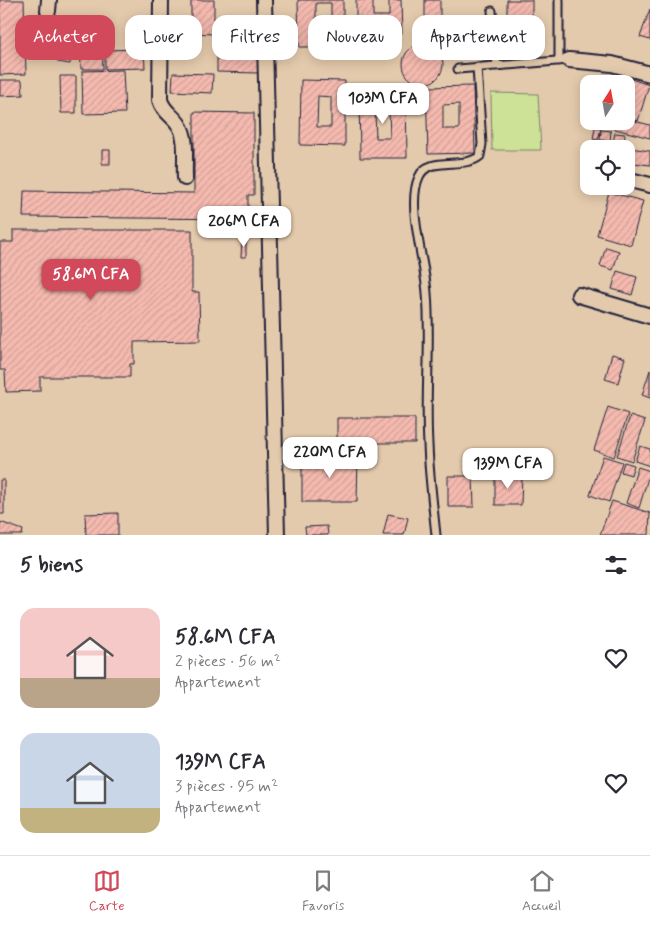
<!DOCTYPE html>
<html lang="fr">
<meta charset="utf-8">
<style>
body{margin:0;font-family:Mynerve,sans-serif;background:#f2f2f3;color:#2b2b33;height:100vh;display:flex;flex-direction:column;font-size:19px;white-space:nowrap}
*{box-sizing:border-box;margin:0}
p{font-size:16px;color:#7c7c81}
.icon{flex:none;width:28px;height:28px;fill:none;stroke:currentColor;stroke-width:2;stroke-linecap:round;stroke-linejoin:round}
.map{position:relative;height:535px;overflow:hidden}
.side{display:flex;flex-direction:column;background:#fff;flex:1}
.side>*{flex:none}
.top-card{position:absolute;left:15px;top:15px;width:620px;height:45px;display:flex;gap:10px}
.needle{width:32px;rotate:11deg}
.buttons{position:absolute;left:580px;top:75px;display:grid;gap:10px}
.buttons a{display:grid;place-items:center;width:55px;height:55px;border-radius:10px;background:#fff;box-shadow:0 2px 12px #0003;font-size:25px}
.price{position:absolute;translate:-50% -42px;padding:0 11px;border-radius:10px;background:#fff;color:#222;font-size:16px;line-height:32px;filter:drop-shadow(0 1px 2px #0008)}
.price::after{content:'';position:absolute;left:50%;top:30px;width:15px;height:11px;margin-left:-8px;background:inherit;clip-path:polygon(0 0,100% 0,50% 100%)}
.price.current{background:#d1495b;color:#fff}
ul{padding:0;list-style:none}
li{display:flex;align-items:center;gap:15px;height:125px;padding:0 20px}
li span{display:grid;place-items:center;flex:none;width:140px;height:100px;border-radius:15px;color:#555}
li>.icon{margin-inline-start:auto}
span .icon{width:60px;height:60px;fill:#fffc;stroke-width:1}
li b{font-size:21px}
h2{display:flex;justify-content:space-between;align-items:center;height:60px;padding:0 20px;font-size:21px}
.chip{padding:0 18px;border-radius:15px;background:#fff;box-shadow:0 2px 12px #0003;font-size:18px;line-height:45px}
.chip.current{background:#d1495b;color:#fff}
.tabs{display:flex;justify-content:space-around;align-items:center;height:70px;border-top:1px solid #e1e1e2;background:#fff;font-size:14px;color:#7c7c81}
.tabs a{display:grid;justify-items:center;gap:2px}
.tabs .current{color:#d1495b}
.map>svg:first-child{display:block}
.pitch{fill:#cde297;stroke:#788269}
.building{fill:url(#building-hatch);stroke:#22223b;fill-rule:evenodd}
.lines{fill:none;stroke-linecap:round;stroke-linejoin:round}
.service-casing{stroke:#22223b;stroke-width:11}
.minor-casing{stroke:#22223b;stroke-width:18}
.service{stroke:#e4caac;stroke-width:7}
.minor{stroke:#e4caac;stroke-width:14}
</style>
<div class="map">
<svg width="650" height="535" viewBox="0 0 650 535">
<defs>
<pattern id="building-hatch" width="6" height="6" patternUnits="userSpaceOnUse" patternTransform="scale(1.25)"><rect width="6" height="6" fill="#f5baaf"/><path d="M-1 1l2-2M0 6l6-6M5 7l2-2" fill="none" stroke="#d2a097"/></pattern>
</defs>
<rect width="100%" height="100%" fill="#e4caac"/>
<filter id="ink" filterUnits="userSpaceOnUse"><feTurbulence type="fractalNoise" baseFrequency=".02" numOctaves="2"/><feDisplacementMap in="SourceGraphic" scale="10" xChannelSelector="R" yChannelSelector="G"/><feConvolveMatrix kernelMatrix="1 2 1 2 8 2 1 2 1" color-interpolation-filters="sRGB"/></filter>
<g filter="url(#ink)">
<path class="pitch" d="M491,93l47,1 3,56h-49z"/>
<path class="building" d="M0,0h24l2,74 -26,1z
M191,0h23v34l-23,-1z
M298,0h45v47h-44zM316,3h15v28h-15z
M356,0h17v16h16v-16h12l1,34h-46z
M425,0h15v33h-15z
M507,0h25v27h-25z
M650,9v31l-10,-3z
M217,31h41v42l-41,-1z
M80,40h22l1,29h-22z
M403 64a20 20 0 1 1 40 0a20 20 0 1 1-40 0Z
M144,49l1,19 -40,1v-19z
M59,55l12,2 -1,7 -12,-2z
M123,70l2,43 -42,1 -1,-43z
M173,73l40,1 -1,19 -40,-2z
M60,76h16v37h-15z
M631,79l18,6 -11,36 -12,-4v-28z
M0,80h22l1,15 -23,1z
M301,80l44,1v65l-45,-1zM318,96l13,1v30h-14z
M473,86l2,67 -47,1 -2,-67zM459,104v25h-16v-24z
M406,92l1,66h-47l-1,-65zM389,110l1,28h-14l-1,-27z
M194,112l60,1v82h-6v24l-225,-2 1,-26 170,2z
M626,119l24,6v13l-58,-15 34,-2z
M595,127l6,1 -3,12 -5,-1z
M601,130l10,1 -1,10 -10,-1z
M615,133l10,1 -1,10 -11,-2z
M600,141l18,3 -1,5h-18z
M624,147l26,4v14l-24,-3z
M102,150h8v14h-8z
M609,192l34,9 -12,44 -34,-10z
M13,230h179v62h7l1,49 -66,1v22h-4v13h-90v14l-34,1 -1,-22h-5v-128h13z
M242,239h4v18h-5z
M606,247l13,4 -6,19 -13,-4z
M617,271l20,6 -5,18 -20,-6z
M612,354l13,4 -7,25 -13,-4z
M650,370v28l-8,-3z
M608,407l20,7 -14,43 -20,-7z
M630,416l15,5 -13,40 -15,-5z
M337,418h78v25h-78z
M640,446l10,3v17l-15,-5z
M302,456h56l-1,46h-55z
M603,456l19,6 -13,40 -19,-7z
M624,462l10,3 -3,10 -10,-3z
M638,467l12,4 -11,37 -13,-5z
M495,475h27l-1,30h-26z
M448,476h25l1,31h-26z
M0,480h4v34h-4z
M612,501l38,12 -1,22h-49z
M118,513v22h-32l-1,-21z
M388,514l20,4 -4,17h-21z
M0,522l23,8 -1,5h-22z
M327,526l1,9h-22l-1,-8z"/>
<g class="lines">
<defs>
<path id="service" d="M559,0v61
M492,11l5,55
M458,69l111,-9
M436,535c-3,-30 -7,-60 -8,-91 -3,-50 3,-101 -1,-151 -2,-31 -21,-88 -8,-116 9,-22 44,-7 61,-21l2,-12 -5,-77"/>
<path id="minor" d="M161,0l-1,100c4,13 13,15 19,25 9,13 5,37 6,53
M264,0l13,535
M48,11l1,-11
M569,60l43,4 38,10
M626,179l24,6
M579,295l71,21"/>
</defs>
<use href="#service" class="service-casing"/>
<use href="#minor" class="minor-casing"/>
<use href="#service" class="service"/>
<use href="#minor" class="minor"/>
</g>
</g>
</svg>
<div class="buttons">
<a><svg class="needle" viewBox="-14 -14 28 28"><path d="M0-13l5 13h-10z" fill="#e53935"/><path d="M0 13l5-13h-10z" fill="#7c7c81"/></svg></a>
<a><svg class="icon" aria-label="locate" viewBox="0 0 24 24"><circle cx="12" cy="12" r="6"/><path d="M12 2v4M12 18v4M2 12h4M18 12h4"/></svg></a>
</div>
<b class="price" style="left:383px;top:125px">103M CFA</b>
<b class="price" style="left:244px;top:248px">206M CFA</b>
<b class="price current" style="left:91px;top:301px">58.6M CFA</b>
<b class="price" style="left:330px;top:479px">220M CFA</b>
<b class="price" style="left:508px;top:490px">139M CFA</b>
<div class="top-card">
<a class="chip current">Acheter</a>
<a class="chip">Louer</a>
<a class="chip">Filtres</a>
<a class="chip">Nouveau</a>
<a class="chip">Appartement</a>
</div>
</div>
<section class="side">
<h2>5 biens<svg class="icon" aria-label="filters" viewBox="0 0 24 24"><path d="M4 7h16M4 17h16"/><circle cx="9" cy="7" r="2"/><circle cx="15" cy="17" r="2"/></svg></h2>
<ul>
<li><span style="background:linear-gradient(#f6c9c9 70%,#b9a48a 0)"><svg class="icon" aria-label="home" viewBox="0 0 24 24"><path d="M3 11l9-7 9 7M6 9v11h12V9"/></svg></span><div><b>58.6M CFA</b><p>2 pièces · 56 m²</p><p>Appartement</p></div><svg class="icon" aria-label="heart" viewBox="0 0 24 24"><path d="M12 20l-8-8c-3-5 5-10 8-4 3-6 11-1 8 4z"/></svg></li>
<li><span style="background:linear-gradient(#c9d6e8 75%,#c2b280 0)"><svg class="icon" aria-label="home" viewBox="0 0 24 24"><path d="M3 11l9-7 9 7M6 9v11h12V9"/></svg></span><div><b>139M CFA</b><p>3 pièces · 95 m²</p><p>Appartement</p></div><svg class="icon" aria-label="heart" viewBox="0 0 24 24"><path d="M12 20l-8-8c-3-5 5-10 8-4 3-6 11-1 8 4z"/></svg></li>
</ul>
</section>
<nav class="tabs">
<a class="current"><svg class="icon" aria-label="map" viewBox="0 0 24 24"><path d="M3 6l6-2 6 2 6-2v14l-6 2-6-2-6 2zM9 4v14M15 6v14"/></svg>Carte</a>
<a><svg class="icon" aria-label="saved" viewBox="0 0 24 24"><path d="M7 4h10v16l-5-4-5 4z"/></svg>Favoris</a>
<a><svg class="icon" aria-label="home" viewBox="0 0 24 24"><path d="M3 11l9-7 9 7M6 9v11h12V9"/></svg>Accueil</a>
</nav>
